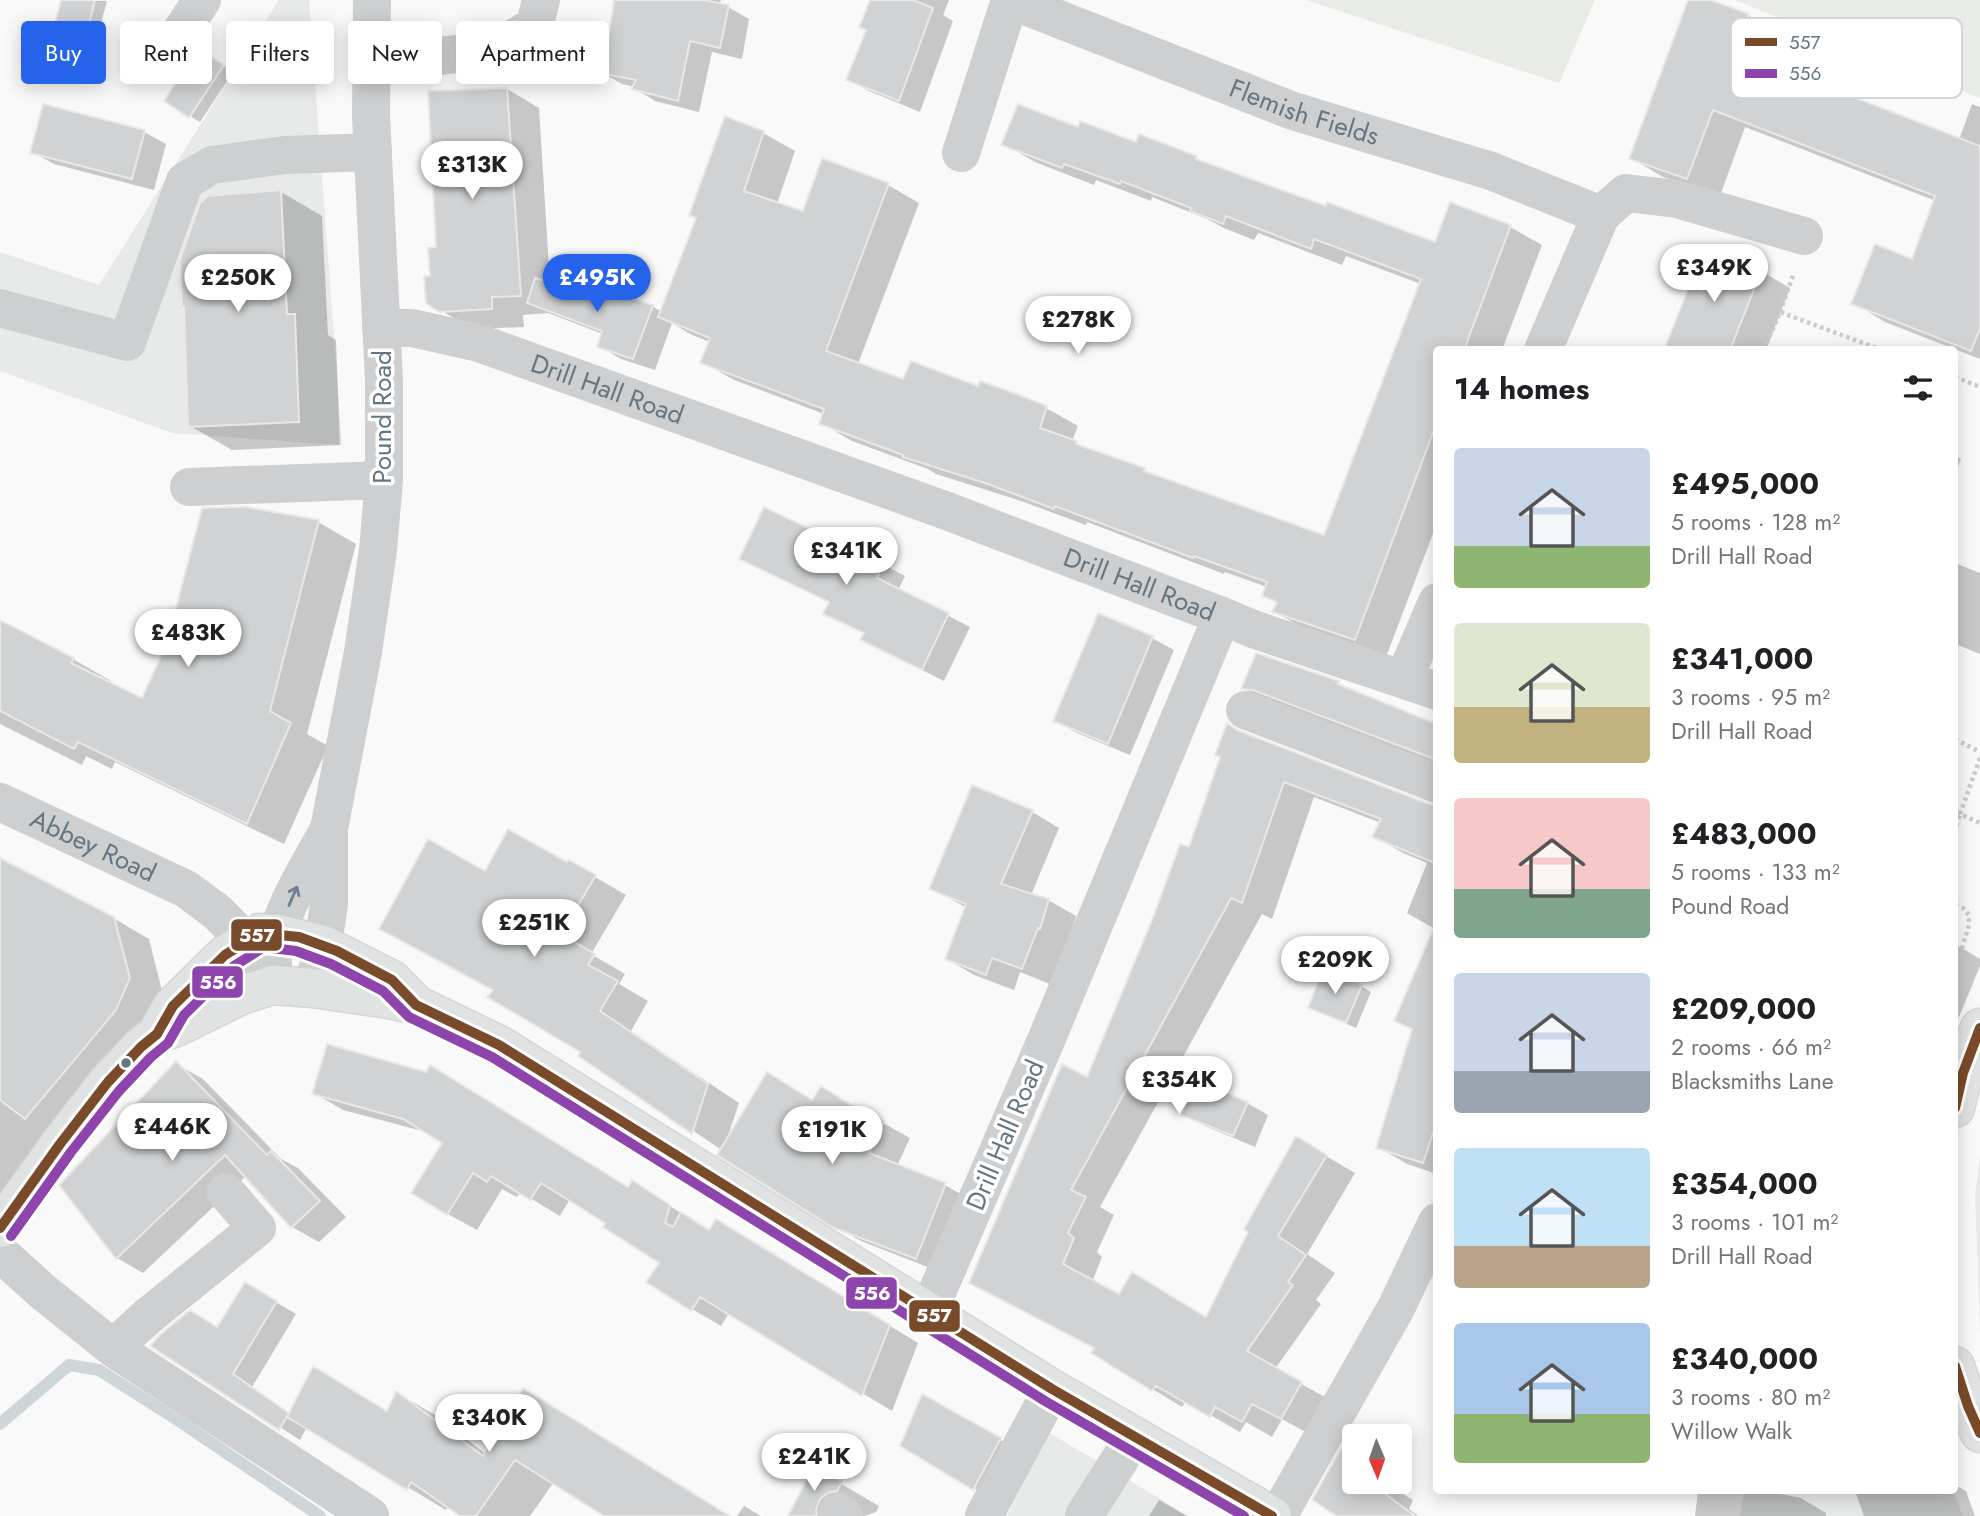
<!DOCTYPE html>
<meta charset="utf-8">
<style>
body{margin:0;font-family:Jost,sans-serif;background:#f6f6f6;color:#202124;height:100vh;display:flex;flex-direction:column;font-size:26px;white-space:nowrap}
*{box-sizing:border-box;margin:0}
p{font-size:23px;color:#757577}
.icon{flex:none;width:38px;height:38px;fill:none;stroke:currentColor;stroke-width:2;stroke-linecap:round;stroke-linejoin:round}
.map{position:relative;flex:1;overflow:hidden}
.sheet{position:absolute;left:1433px;top:346px;width:525px;height:1148px;display:flex;flex-direction:column;background:#fff;border-radius:7px;box-shadow:0 4px 18px #0003}
.sheet>*{flex:none}
.hud{position:absolute;left:21px;top:21px;width:665px;height:63px;display:flex;gap:14px}
.needle{width:46px;rotate:178deg}
.fabs{position:absolute;left:1342px;top:1424px;display:grid;gap:14px}
.fabs a{display:grid;place-items:center;width:70px;height:70px;border-radius:7px;background:#fff;box-shadow:0 4px 18px #0003;font-size:35px}
.price{position:absolute;translate:-50% -60px;padding:0 16px;border-radius:24px;background:#fff;color:#222;font-size:23px;line-height:46px;filter:drop-shadow(0 2px 4px #0008)}
.price::after{content:'';position:absolute;left:50%;top:42px;width:21px;height:16px;margin-left:-10px;background:inherit;clip-path:polygon(0 0,100% 0,50% 100%)}
.price.current{background:#2563eb;color:#fff}
ul{padding:0;list-style:none}
li{display:flex;align-items:center;gap:21px;height:175px;padding:0 21px}
li span{display:grid;place-items:center;flex:none;width:196px;height:140px;border-radius:7px;color:#555}
li>.icon{margin-inline-start:auto}
span .icon{width:84px;height:84px;fill:#fffc;stroke-width:1}
li b{font-size:30px}
h2{display:flex;justify-content:space-between;align-items:center;height:84px;padding:0 21px;font-size:30px}
.pill{padding:0 24px;border-radius:7px;background:#fff;box-shadow:0 4px 18px #0003;font-size:24px;line-height:63px}
.pill.current{background:#2563eb;color:#fff}
.map>svg:first-child{display:block}
.built{fill:#e8e9e9}
.green{fill:#e8ebe6}
.shadow{fill:#0003}
.lines{fill:none;stroke-linecap:round;stroke-linejoin:round}
.stream{stroke:#ced6d9;stroke-width:12}
.building{fill:#d0d2d3;stroke:#e8e8e8;stroke-width:2}
.major-casing{stroke:#d5d6d7;stroke-width:41}
.path{stroke:#cbcccd;stroke-width:4.5;stroke-dasharray:3.5 3.5;stroke-linecap:butt}
.minor{stroke:#cecfd0;stroke-width:38}
.major{stroke:#e1e2e2;stroke-width:38}
.bus-1-casing{stroke:#fff;stroke-width:16}
.bus-2-casing{stroke:#fff;stroke-width:16}
.bus-1{stroke:#7a4b2a;stroke-width:10}
.bus-2{stroke:#8e44ad;stroke-width:10}
.oneway{stroke:#707f8b}
.bus-dot{fill:#657683;stroke:#fff;stroke-width:2.5}
.labels{text-anchor:middle;stroke-width:7;stroke-linejoin:round;paint-order:stroke}
.street-label{font-size:26px;fill:#657683;stroke:#fff}
.key{fill:#fff;stroke:#d1d6da;stroke-width:2}
.key-label{font-size:19px;fill:#657683}
.line-badge{stroke:#fff;stroke-width:2.5}
.badge-label{font-size:19px;text-anchor:middle;font-weight:bold;fill:#fff}
</style>
<div class="map">
<svg width="1980" height="1516" viewBox="0 0 1980 1516">
<rect width="100%" height="100%" fill="#f9f9f9"/>
<path class="built" d="M279,0h30l33,445 -170,-12 -172,-62v-119l99,33z
M1980,1157v177l-5,-140z
M1048,1432l111,66 29,18h-181z
M1744,1491h209l10,25h-223z"/>
<path class="green" d="M1306,0h289l-36,83z
M1735,0h245v98z"/>
<path class="shadow" d="M63,0l44,1 -15,55 -30,-7 -10,-6z
M616,0h105l-2,5 9,2 21,12 -7,40 -30,-7 -13,60 -44,-11 -21,-13 1,-1 -13,-3 -21,-12 8,-30z
M871,0h78l-6,15 10,6 -33,91 -51,-21 -21,-12 20,-49z
M1689,0h17l42,15 32,19 -12,31 191,75 13,-36 8,3v252l-95,-37 -31,-19 59,-42 23,-60 -191,-74 -25,69 -57,-19 -32,-19z
M209,56l24,16 -33,50 -10,-6z
M507,89l32,19 11,176 51,16 51,6 10,6 101,-179 32,18 -18,53 27,9 84,-28 31,18 -61,161 46,17 76,7 66,20 32,18 -6,15 19,10 54,19 13,8 167,59 96,-253 -75,-28 -4,9 -84,-32 -4,7 -30,-12 -17,-9 -55,-22 -1,4 -55,-21 -2,5 -59,-23 -31,-18 75,-14 117,28 14,8 226,78 15,-40 59,23 32,18 -40,105h-65v173l-51,134 -80,-27 -31,-18 3,-8 -14,-8 3,-9 -42,-15 -1,2 -137,-52 -1,3 -65,-24 -85,-27 -8,-5 -76,-28 -31,-18 3,-9 -90,-34 -31,-18 7,-20 -18,-7 -20,-12 -17,47 -34,-11 -22,-13 4,-12 -55,-21 -25,2 1,12 -51,2 -33,-19 -8,-32 6,-29z
M144,132l22,12 -12,46 -100,-26 -22,-12z
M281,192l41,24 6,119 8,5 4,105 -108,5 -42,-24z
M1761,271l29,17 -24,62h-100z
M1955,455l6,4 -6,16z
M318,522l38,22 -49,190 21,12 -44,98 -169,-82 -3,7 -26,-13 -4,9 -82,-41v-96l6,-3 67,34 38,22 -2,2 34,18z
M856,550l49,26 -7,14 72,37 -26,54 -82,-41 3,-6 -39,-21 4,-10 -68,-33 -21,-12 114,-6z
M1955,563l25,10v81l-25,-10v1z
M1099,616l53,22 22,12 -44,105 -53,-22 -22,-13z
M1338,683l22,12 77,31v39l-165,-60 -29,-17z
M1247,736l182,70 8,1v367l-30,-10 -29,-17 36,-117 -18,-10 39,-91 -28,-16 20,-50 -24,-10 -29,-17 7,-13 -67,-26 -42,122 -10,-5 -162,293 14,8 -17,37 5,5 -10,25 27,14 88,23 90,-180 58,34 -48,81 28,19 -19,27 5,4 -46,65 55,31 -19,35 -29,-16 -10,18 -26,-15 -6,10 -54,-31 -4,6 -89,-54 3,-5 -95,-49 87,-220 103,-230z
M1032,812l27,16 -28,67 17,5 28,16 -8,27 -18,41 -30,-12 -6,18 -40,-15 -27,-16 20,-51 -36,-20z
M0,860l113,58 36,21 15,60 -164,228z
M569,862l57,33 -35,59 34,20 -6,10 29,17 -17,30 108,72 -11,33 85,-35 70,22 27,15 -13,28 48,19 26,15 -28,73 -82,-32 -28,-16 -252,-170 2,-3 -88,-61 -9,-118 82,-8z
M1955,944l25,15v7l-21,51 -4,-2z
M1361,986l10,6 -15,36 -46,-21z
M328,1046l301,143 4,-6 77,48 36,7 172,105 -26,68 -163,-98 -8,13 -29,-17 -30,-47 -54,-39 -38,-24 -10,17 -40,-24 -3,5 -15,-8 -25,41 -29,-16 -4,-72 -14,-9 -87,-23 -29,-17z
M176,1064l27,15 78,80 17,9 48,49 -27,25 -27,-15 -46,-51 -103,97 -26,-15 -55,-73z
M1247,1103l21,12 -13,32 -50,-21 -22,-12z
M245,1284l51,30 -44,73 37,26 99,-1 9,-19 38,22 51,39 38,-64 206,126h-123l-53,-34 -24,34h-67l-14,-10 -3,4 -139,-83 -7,13 -147,-94 65,-17z
M923,1396l98,56 -26,49 -93,-56z
M1339,1457l15,9v16h29l30,18 -4,9 9,7h-78z
M814,1468l65,38 -3,6 -11,4h-75z
M1955,1478l2,8 9,5 9,25h-111l-9,-25h100z
M1698,1491h78v2l25,5 25,15v3h-131z
M1159,1500l28,16h-38z
M744,1506l17,10h-24z"/>
<g class="lines">
<path class="stream" d="M0,1424l69,-59 30,5 77,49 144,97"/>
</g>
<path class="building" d="M61,0h34l-13,52 -32,-8z
M614,0h90l25,5 -9,43 -30,-7 -12,60 -47,-12 5,-9 -37,-7 6,-34 3,1z
M870,0h43l20,8 -34,93 -53,-21 20,-50 -7,-3z
M1688,0h23l38,14 -14,37 245,95v182l-9,23 -120,-47 24,-60 37,15 23,-63 -222,-86 -26,69 -58,-20z
M198,48l26,17 -35,53 -25,-17z
M507,88l14,208 -29,1v12l-53,3 -13,-9 -2,-27h6l-2,-28 8,-1 -8,-156z
M43,104l102,26 -13,49 -102,-26z
M1018,104l60,23 2,-6 56,21 3,-8 58,22 -1,3 130,47 1,-4 108,40 15,-40 61,23 -47,125h-27v72l-82,218 -83,-28 5,-10 -15,-6 5,-14 -73,-26 -1,2 -138,-52 -1,3 -66,-25 -85,-27v-2l-84,-31 5,-15 -124,-46 10,-25 -52,-21 38,-99 -7,-3 36,-99 39,15 -20,60 59,20 19,-53 67,25 -63,168 77,28 8,-18 67,25 2,-5 37,13 30,12 -7,22 37,13 -1,3 69,24 -1,3 180,64 97,-256 -107,-40 -3,10 -85,-33 -3,8 -33,-13 1,-3 -70,-27 -1,3 -56,-20 -2,4 -61,-23z
M281,190l6,124h8l4,108 -111,5 -4,-120h-2l-2,-47 20,-57 8,-7z
M1705,247l57,22 -32,81h-66z
M535,278l65,20 3,-10 50,17 -20,54 -36,-12 5,-16 -75,-28z
M246,507l73,13 -49,191 21,12 -44,101 -169,-82 -4,7 -74,-38v-91l74,38 -3,5 71,35 25,-55 35,-135z
M764,507l90,43 1,-3 29,15 -7,16 72,35 -27,57 -62,-30 4,-7 -41,-19 6,-12 -90,-43z
M1098,613l55,23 -45,108 -55,-23z
M1256,653l83,28 -1,3 99,40v36l-184,-70 -12,-1z
M1227,723l10,7 192,74 8,1v59l-65,-27 9,-18 -97,-37 -42,121 -11,-5 -160,292 15,7 -18,36 6,5 -11,26 56,30 13,-22 74,45 42,-85 -4,-3 52,-93 31,19 -49,81 28,19 -18,27 5,3 -46,66 55,31 -21,37 -29,-15 -10,18 -27,-15 -5,10 -54,-31 -4,5 -61,-38 3,-5 -125,-65 93,-219 25,13 65,-157 28,-76 9,3 31,-90 -5,-2z
M972,785l61,25 -32,74 48,15 -9,30 -2,-1 -16,41 -30,-11 -6,17 -41,-16 21,-55 -37,-15z
M508,829l59,33 2,-2 27,15 -35,59 34,20 -7,11 30,16 -18,30 108,73 -16,50 -114,-78 2,-4 -93,-55 6,-7 -114,-61 49,-90 57,32z
M0,858l114,59 16,61 -14,32 -91,109 -25,-19z
M1437,920v201l-14,42 -47,-15 36,-119 -18,-8z
M1323,969l39,16 -16,38 -38,-15z
M327,1044l99,28 4,-7 198,122 4,-7 38,25 -5,18 8,4 8,-15 28,18 7,-11 174,106 -28,71 -162,-99 -9,14 -45,-29 13,-19 -56,-36 2,-4 -64,-40 -11,17 -39,-24 -4,6 -14,-9 -26,42 -36,-22 31,-50 -39,-24 -91,-25z
M176,1061l91,94 4,-4 49,50 -29,27 -66,-73 -109,104 -57,-74z
M767,1072l45,28 9,-14 46,29 17,6 -15,32 77,30 -30,76 -84,-32 -115,-72z
M1196,1080l52,22 -15,34 -52,-21z
M245,1282l32,19 -44,73 56,39 -10,17 -129,-84 11,-12 29,-24 27,17z
M313,1366l74,45 9,-20 87,65 40,-68 207,128h-126l-89,-56 -39,56h-16l-49,-34 -4,8 -120,-73z
M922,1394l79,44 -28,52 -73,-44z
M1354,1425v57h34l-4,11 31,23h-78l-25,-16z
M814,1466l28,16 -5,9 -9,2 -8,6 -4,11 1,6h-29z"/>
<g class="lines">
<defs>
<path id="major" d="M158,1032l15,-26 52,-51 35,-22 18,1 45,11 69,35 22,23
M1955,1108l8,-35 17,-45
M0,1228l60,-84 48,-62 33,-35 16,-13 19,-7 65,-32 32,-10 40,3 76,11 27,6 83,40 553,344 220,127
M1955,1366l13,40 12,27"/>
</defs>
<use href="#major" class="major-casing"/>
<path class="path" d="M1780,312l14,-39
M1764,350l16,-38 102,38
M1955,377l25,10
M1955,739l25,13
M1980,758l-20,56 20,9
M1955,812l5,2 -5,16
M1955,905l8,3 6,7v10l-14,46"/>
<g class="minor">
<path id="s1" d="M1010,0l283,111 198,60 110,44"/>
<path d="M370,59c46,-1 115,-1 154,-27 2,-1 8,-4 9,-6 4,-6 6,-19 8,-26"/>
<path d="M162,60l40,-60"/>
<path d="M961,153l49,-153"/>
<path d="M0,308l127,34 58,-161 27,-16 73,-10 88,-3"/>
<path id="s2" d="M381,328h31l67,15 468,168 275,105 -175,422 -119,275"/>
<path d="M1543,350l58,-135 25,-22 51,6 127,37"/>
<path d="M189,487l195,-7"/>
<path d="M1222,616l31,13 184,62"/>
<path d="M1404,679l33,-77"/>
<path d="M1245,710l192,74"/>
<path id="s3" d="M0,802l186,87 31,23 29,29 27,44"/>
<path d="M273,965c-2,-40 36,-100 55,-134"/>
<path d="M313,988l10,-43 6,-41v-75l34,-177 15,-102 6,-70v-99l-13,-266 1,-115"/>
<path d="M0,1253l42,38 71,57 257,168"/>
<path d="M113,1348l34,-31 110,-89 -31,-36"/>
<path d="M838,1512l6,4"/>
<path d="M984,1516l68,-127"/>
<path d="M1084,1516l50,-79"/>
<path d="M1278,1516l118,-208 41,-86"/>
</g>
<use href="#major" class="major"/>
<defs>
<path id="bus-1" d="M1955,1108l8,-35 17,-45
M0,1228l60,-84 48,-62 33,-35 16,-13 16,-28 52,-51 35,-22 39,4 38,14 55,29 24,25 83,40 553,344 220,127
M1955,1366l13,40 12,27"/>
<path id="bus-2" d="M11,1236l60,-84 48,-61 32,-34 17,-14 16,-28 50,-49 30,-19 32,4 35,13 52,27 26,26 83,40 553,344 199,115"/>
</defs>
<use href="#bus-1" class="bus-1-casing"/>
<use href="#bus-2" class="bus-2-casing"/>
<use href="#bus-1" class="bus-1"/>
<use href="#bus-2" class="bus-2"/>
</g>
<defs><path id="oneway-shaft" d="M-6 0H5M1.5-3L5.5 0L1.5 3" fill="none" stroke-width="1.6" stroke-linecap="round" stroke-linejoin="round" transform="scale(1.75)"/></defs>
<use class="oneway" href="#oneway-shaft" transform="translate(293 896) rotate(-67)"/>
<circle class="bus-dot" cx="126" cy="1063" r="6"/>
<g class="labels">
<g class="street-label">
<text dy="9" stroke="none"><textPath href="#s1" startOffset="315">Flemish Fields</textPath></text>
<text dy="9" stroke="none"><textPath href="#s2" startOffset="236">Drill Hall Road</textPath></text>
<text transform="translate(382 417) rotate(-90)" y="9">Pound Road</text>
<text dy="9" stroke="none"><textPath href="#s2" startOffset="803">Drill Hall Road</textPath></text>
<text dy="9" stroke="none"><textPath href="#s3" startOffset="103">Abbey Road</textPath></text>
<text transform="translate(1005 1135) rotate(-67)" y="9">Drill Hall Road</text>
</g>
</g>
<rect x="1731" y="18" width="231" height="80" rx="10" class="key"/>
<rect x="1745" y="38" width="32" height="8" fill="#7a4b2a"/>
<rect x="1745" y="69" width="32" height="9" fill="#8e44ad"/>
<g class="key-label">
<text x="1789" y="49">557</text>
<text x="1789" y="80">556</text>
</g>
<g class="line-badge">
<rect x="230" y="918" width="53" height="34" rx="7" fill="#7a4b2a"/>
<rect x="191" y="965" width="53" height="34" rx="7" fill="#8e44ad"/>
<rect x="845" y="1276" width="53" height="34" rx="7" fill="#8e44ad"/>
<rect x="908" y="1299" width="53" height="34" rx="7" fill="#7a4b2a"/>
</g>
<g class="badge-label">
<text x="257" y="942">557</text>
<text x="218" y="989">556</text>
<text x="872" y="1300">556</text>
<text x="934" y="1322">557</text>
</g>
</svg>
<div class="fabs">
<a><svg class="needle" viewBox="-14 -14 28 28"><path d="M0-13l5 13h-10z" fill="#e53935"/><path d="M0 13l5-13h-10z" fill="#757577"/></svg></a>
</div>
<b class="price" style="left:472px;top:201px">£313K</b>
<b class="price" style="left:1714px;top:304px">£349K</b>
<b class="price" style="left:238px;top:314px">£250K</b>
<b class="price current" style="left:597px;top:314px">£495K</b>
<b class="price" style="left:1078px;top:356px">£278K</b>
<b class="price" style="left:846px;top:587px">£341K</b>
<b class="price" style="left:188px;top:669px">£483K</b>
<b class="price" style="left:534px;top:959px">£251K</b>
<b class="price" style="left:1335px;top:996px">£209K</b>
<b class="price" style="left:1179px;top:1116px">£354K</b>
<b class="price" style="left:172px;top:1163px">£446K</b>
<b class="price" style="left:832px;top:1166px">£191K</b>
<b class="price" style="left:489px;top:1454px">£340K</b>
<b class="price" style="left:814px;top:1493px">£241K</b>
<div class="hud">
<a class="pill current">Buy</a>
<a class="pill">Rent</a>
<a class="pill">Filters</a>
<a class="pill">New</a>
<a class="pill">Apartment</a>
</div>
<section class="sheet">
<h2>14 homes<svg class="icon" aria-label="filters" viewBox="0 0 24 24"><path d="M4 7h16M4 17h16"/><circle cx="9" cy="7" r="2"/><circle cx="15" cy="17" r="2"/></svg></h2>
<ul>
<li><span style="background:linear-gradient(#c9d6e8 70%,#8fb573 0)"><svg class="icon" aria-label="home" viewBox="0 0 24 24"><path d="M3 11l9-7 9 7M6 9v11h12V9"/></svg></span><div><b>£495,000</b><p>5 rooms · 128 m²</p><p>Drill Hall Road</p></div></li>
<li><span style="background:linear-gradient(#dfe7d0 60%,#c2b280 0)"><svg class="icon" aria-label="home" viewBox="0 0 24 24"><path d="M3 11l9-7 9 7M6 9v11h12V9"/></svg></span><div><b>£341,000</b><p>3 rooms · 95 m²</p><p>Drill Hall Road</p></div></li>
<li><span style="background:linear-gradient(#f6c9c9 65%,#7fa58c 0)"><svg class="icon" aria-label="home" viewBox="0 0 24 24"><path d="M3 11l9-7 9 7M6 9v11h12V9"/></svg></span><div><b>£483,000</b><p>5 rooms · 133 m²</p><p>Pound Road</p></div></li>
<li><span style="background:linear-gradient(#c9d6e8 70%,#9aa5b1 0)"><svg class="icon" aria-label="home" viewBox="0 0 24 24"><path d="M3 11l9-7 9 7M6 9v11h12V9"/></svg></span><div><b>£209,000</b><p>2 rooms · 66 m²</p><p>Blacksmiths Lane</p></div></li>
<li><span style="background:linear-gradient(#bfe0f5 70%,#b9a48a 0)"><svg class="icon" aria-label="home" viewBox="0 0 24 24"><path d="M3 11l9-7 9 7M6 9v11h12V9"/></svg></span><div><b>£354,000</b><p>3 rooms · 101 m²</p><p>Drill Hall Road</p></div></li>
<li><span style="background:linear-gradient(#a9c7e8 65%,#8fb573 0)"><svg class="icon" aria-label="home" viewBox="0 0 24 24"><path d="M3 11l9-7 9 7M6 9v11h12V9"/></svg></span><div><b>£340,000</b><p>3 rooms · 80 m²</p><p>Willow Walk</p></div></li>
</ul>
</section>
</div>
